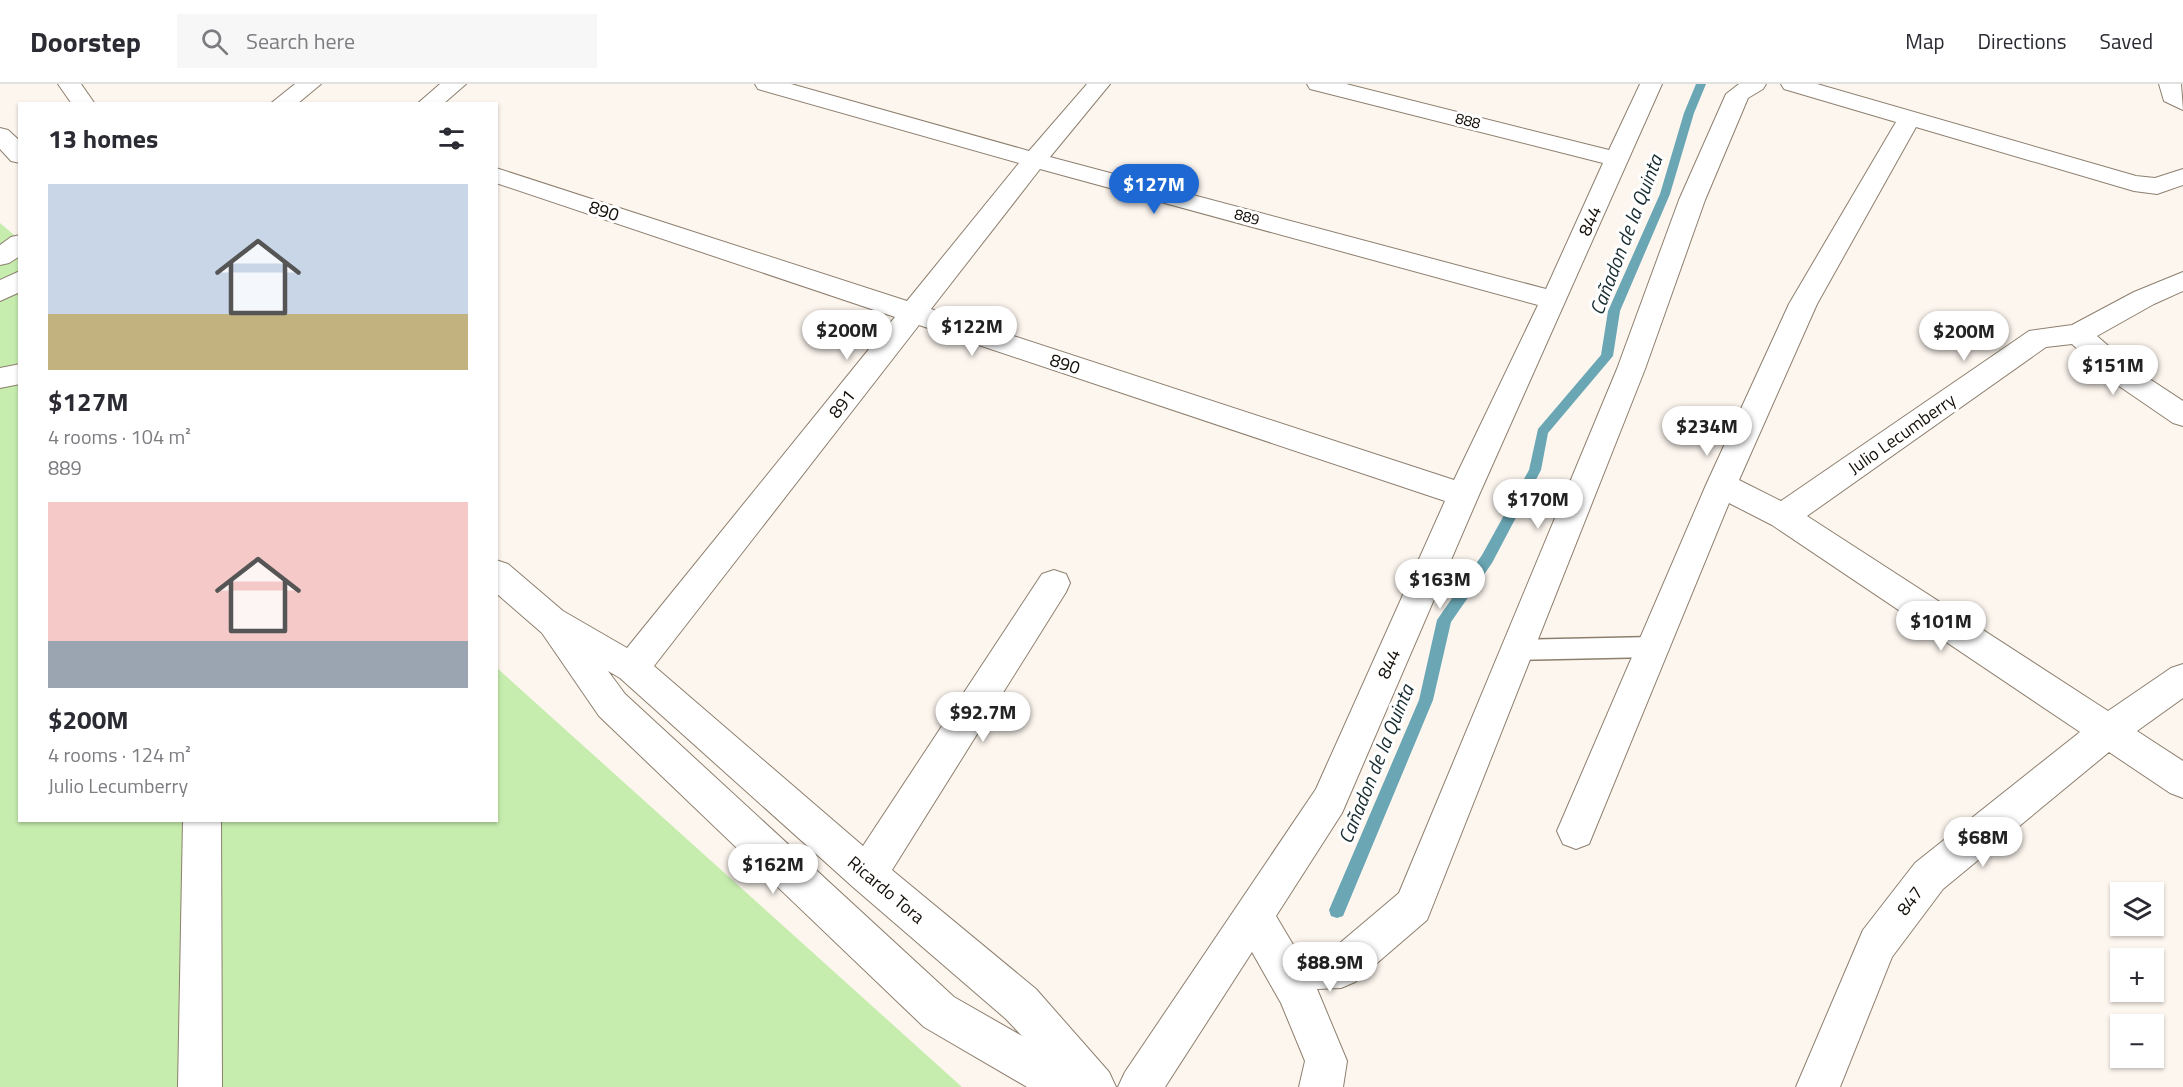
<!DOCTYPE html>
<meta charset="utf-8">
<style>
body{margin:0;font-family:"Titillium Web",sans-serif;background:#f7f7f7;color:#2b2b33;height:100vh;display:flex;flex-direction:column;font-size:22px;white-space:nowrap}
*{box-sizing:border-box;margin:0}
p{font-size:20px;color:#7c7c81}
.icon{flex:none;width:33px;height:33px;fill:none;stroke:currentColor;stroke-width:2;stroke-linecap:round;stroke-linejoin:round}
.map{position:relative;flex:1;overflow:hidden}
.panel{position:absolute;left:18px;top:18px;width:480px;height:720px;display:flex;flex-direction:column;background:#fff;border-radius:0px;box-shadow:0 2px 4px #0004}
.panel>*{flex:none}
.fabs{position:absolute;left:2110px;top:798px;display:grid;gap:12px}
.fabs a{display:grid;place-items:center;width:54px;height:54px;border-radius:0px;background:#fff;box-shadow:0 2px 4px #0004;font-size:30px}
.price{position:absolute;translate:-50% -51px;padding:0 14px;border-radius:21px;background:#fff;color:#222;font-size:20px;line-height:39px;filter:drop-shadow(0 2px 3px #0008)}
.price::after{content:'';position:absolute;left:50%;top:36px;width:18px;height:14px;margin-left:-9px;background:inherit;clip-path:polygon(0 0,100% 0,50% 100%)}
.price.active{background:#1e68d3;color:#fff}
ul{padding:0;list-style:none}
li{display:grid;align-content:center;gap:12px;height:318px;padding:0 30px}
li span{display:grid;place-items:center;height:186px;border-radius:0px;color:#555}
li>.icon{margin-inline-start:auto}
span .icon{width:108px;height:108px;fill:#fffc;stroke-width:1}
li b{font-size:26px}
h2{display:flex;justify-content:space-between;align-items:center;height:72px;padding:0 30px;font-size:26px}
header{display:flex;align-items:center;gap:36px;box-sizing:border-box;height:84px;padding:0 30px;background:#fff;border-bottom:2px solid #e1e1e2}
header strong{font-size:28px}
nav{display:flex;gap:33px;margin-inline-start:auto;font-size:21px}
.search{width:420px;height:54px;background:#f7f7f7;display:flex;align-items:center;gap:15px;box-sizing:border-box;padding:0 21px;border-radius:0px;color:#7c7c81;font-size:22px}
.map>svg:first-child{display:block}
.green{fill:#c6ecae}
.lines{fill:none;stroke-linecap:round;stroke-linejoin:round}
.stream{fill:#6aa6b3;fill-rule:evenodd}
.lane-casing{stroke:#8d7f6e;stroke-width:3}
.street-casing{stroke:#8d7f6e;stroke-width:2}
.secondary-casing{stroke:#8d7f6e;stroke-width:2}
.lane{fill:#fff;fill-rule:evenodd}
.street{fill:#fff;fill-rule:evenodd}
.secondary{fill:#fff;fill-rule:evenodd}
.labels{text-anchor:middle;stroke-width:6;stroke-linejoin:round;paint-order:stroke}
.far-street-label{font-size:15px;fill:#150f09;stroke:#fff}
.street-label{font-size:18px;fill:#150f09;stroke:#fff}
.water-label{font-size:20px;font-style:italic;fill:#182d32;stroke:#fff}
</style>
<header>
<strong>Doorstep</strong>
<div class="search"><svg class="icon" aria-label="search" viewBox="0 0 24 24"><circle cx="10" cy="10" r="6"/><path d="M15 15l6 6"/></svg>Search here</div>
<nav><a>Map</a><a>Directions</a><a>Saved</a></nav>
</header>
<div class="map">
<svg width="2183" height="1003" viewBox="0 0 2183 1003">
<rect width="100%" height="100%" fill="#fdf6ef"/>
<path class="green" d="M0,139l20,17v580h476l1,-152 465,419h-962z"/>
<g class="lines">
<path class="stream" d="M1696,0h10l-12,29 -24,81 -50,117 -7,45 -65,77 -7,37 -49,93 -41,59 -18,78 -90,216 -6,2 -6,-2 -2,-6 90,-210 18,-80 45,-65 47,-85 9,-41 63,-74 7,-44 52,-117 24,-81z"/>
<defs>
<path id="lane" d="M1653,553l8,3 4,7 -4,7 -8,3 -136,3 -8,-3 -4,-7 4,-7 8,-3z"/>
<path id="street" d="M440,0h26l-23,20h-26z
M755,0h36l238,67 58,-67h23l-60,73 496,132 57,-126 -293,-74 -3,-5h39l263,66 31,-66h22l-183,411 -137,318 -66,103 19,32h39l65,-55 218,-524 62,-169 47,-106 13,-10h27l-3,5 -15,9 -43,102 -60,169 -218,551 -72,62 -14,6 -24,1 30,72 -4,26h-44l6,-26 -24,-58 -29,-51 -87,135h-47l7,-15 191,-283 129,-288 -526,-176 -265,341 209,180 179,-272 12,-4 12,4 4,9 -4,9 -174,278 144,119 73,83 7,15h-89l-103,-60 -325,-311 -57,-83 -46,-40v-33l12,4 55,47 64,37 268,-331 -399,-134v-15l411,133 112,-138 -261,-74zM1040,85l498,136 -84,175 -523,-171zM608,587l12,7 233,209 153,132 16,17 -68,-39 -329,-303z
M1781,0h36l319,92 19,2 28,-9v16l-26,9 -23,-3 -218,-64 -99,177 -78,176 42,21 248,-170 43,-6 62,-33 49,-20v19l-29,13 -57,32 39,34 47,31v25l-10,-3 -57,-39 -44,-40 -26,3 -239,169 301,195 63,-43 12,-4v34l-46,33 46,30v37l-13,-5 -61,-41 -166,137 -51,68 -52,130h-44l67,-157 52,-67 165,-131 -308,-207 -43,-22 -140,341 -13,5 -13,-5 -6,-13 149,-346 83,-181 107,-182 -112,-33z
M2159,0h22l2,26 -19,-9z
M0,44l8,2 12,11v22l-9,-2 -11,-12z
M20,280v20l-20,4v-20z
M183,736h38l1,267h-44z"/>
<path id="secondary" d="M58,0h23l14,20h-23z
M295,0h26l-24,20h-27z
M20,151v21l-11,7 -9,2v-20l11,-8z
M20,187v21l-20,9v-21z"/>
</defs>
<use href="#lane" class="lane-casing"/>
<use href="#street" class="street-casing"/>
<use href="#secondary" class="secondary-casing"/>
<use href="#lane" class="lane"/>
<use href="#street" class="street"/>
<use href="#secondary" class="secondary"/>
</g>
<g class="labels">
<g class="far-street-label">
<text transform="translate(1468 37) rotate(14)" y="5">888</text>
<text transform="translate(1247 133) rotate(15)" y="5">889</text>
</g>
<g class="street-label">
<text transform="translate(604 127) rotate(18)" y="6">890</text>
<text transform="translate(1590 137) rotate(-66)" y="6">844</text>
<text transform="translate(1065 280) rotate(18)" y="6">890</text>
<text transform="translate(842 320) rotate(-51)" y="6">891</text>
<text transform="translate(1902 350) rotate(-35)" y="6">Julio Lecumberry</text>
<text transform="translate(1389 580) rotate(-66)" y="6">844</text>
<text transform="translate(886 806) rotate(40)" y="6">Ricardo Tora</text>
<text transform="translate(1910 817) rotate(-53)" y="6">847</text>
</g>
<g class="water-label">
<text transform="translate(1626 151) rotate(-69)" y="7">Cañadon de la Quinta</text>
<text transform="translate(1376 680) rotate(-68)" y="7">Cañadon de la Quinta</text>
</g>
</g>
</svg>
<div class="fabs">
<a><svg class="icon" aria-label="layers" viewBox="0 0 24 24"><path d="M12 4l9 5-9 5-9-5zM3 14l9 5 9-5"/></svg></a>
<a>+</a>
<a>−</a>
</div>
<b class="price active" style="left:1154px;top:131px">$127M</b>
<b class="price" style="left:972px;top:273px">$122M</b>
<b class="price" style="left:847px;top:277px">$200M</b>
<b class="price" style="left:1964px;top:278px">$200M</b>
<b class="price" style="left:2113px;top:312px">$151M</b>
<b class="price" style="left:1707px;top:373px">$234M</b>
<b class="price" style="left:1538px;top:446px">$170M</b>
<b class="price" style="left:1440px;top:526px">$163M</b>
<b class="price" style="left:1941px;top:568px">$101M</b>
<b class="price" style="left:983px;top:659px">$92.7M</b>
<b class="price" style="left:1983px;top:784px">$68M</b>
<b class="price" style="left:773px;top:811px">$162M</b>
<b class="price" style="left:1330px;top:909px">$88.9M</b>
<section class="panel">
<h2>13 homes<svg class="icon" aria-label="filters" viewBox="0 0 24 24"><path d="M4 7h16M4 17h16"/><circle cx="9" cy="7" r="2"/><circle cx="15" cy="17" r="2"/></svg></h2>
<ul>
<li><span style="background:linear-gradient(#c9d6e8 70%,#c2b280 0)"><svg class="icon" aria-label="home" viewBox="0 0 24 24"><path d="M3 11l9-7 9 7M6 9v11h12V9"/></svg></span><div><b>$127M</b><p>4 rooms · 104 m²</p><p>889</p></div></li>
<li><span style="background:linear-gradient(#f6c9c9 75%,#9aa5b1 0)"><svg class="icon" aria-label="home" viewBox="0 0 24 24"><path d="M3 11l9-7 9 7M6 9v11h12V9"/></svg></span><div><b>$200M</b><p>4 rooms · 124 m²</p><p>Julio Lecumberry</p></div></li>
</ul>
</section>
</div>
